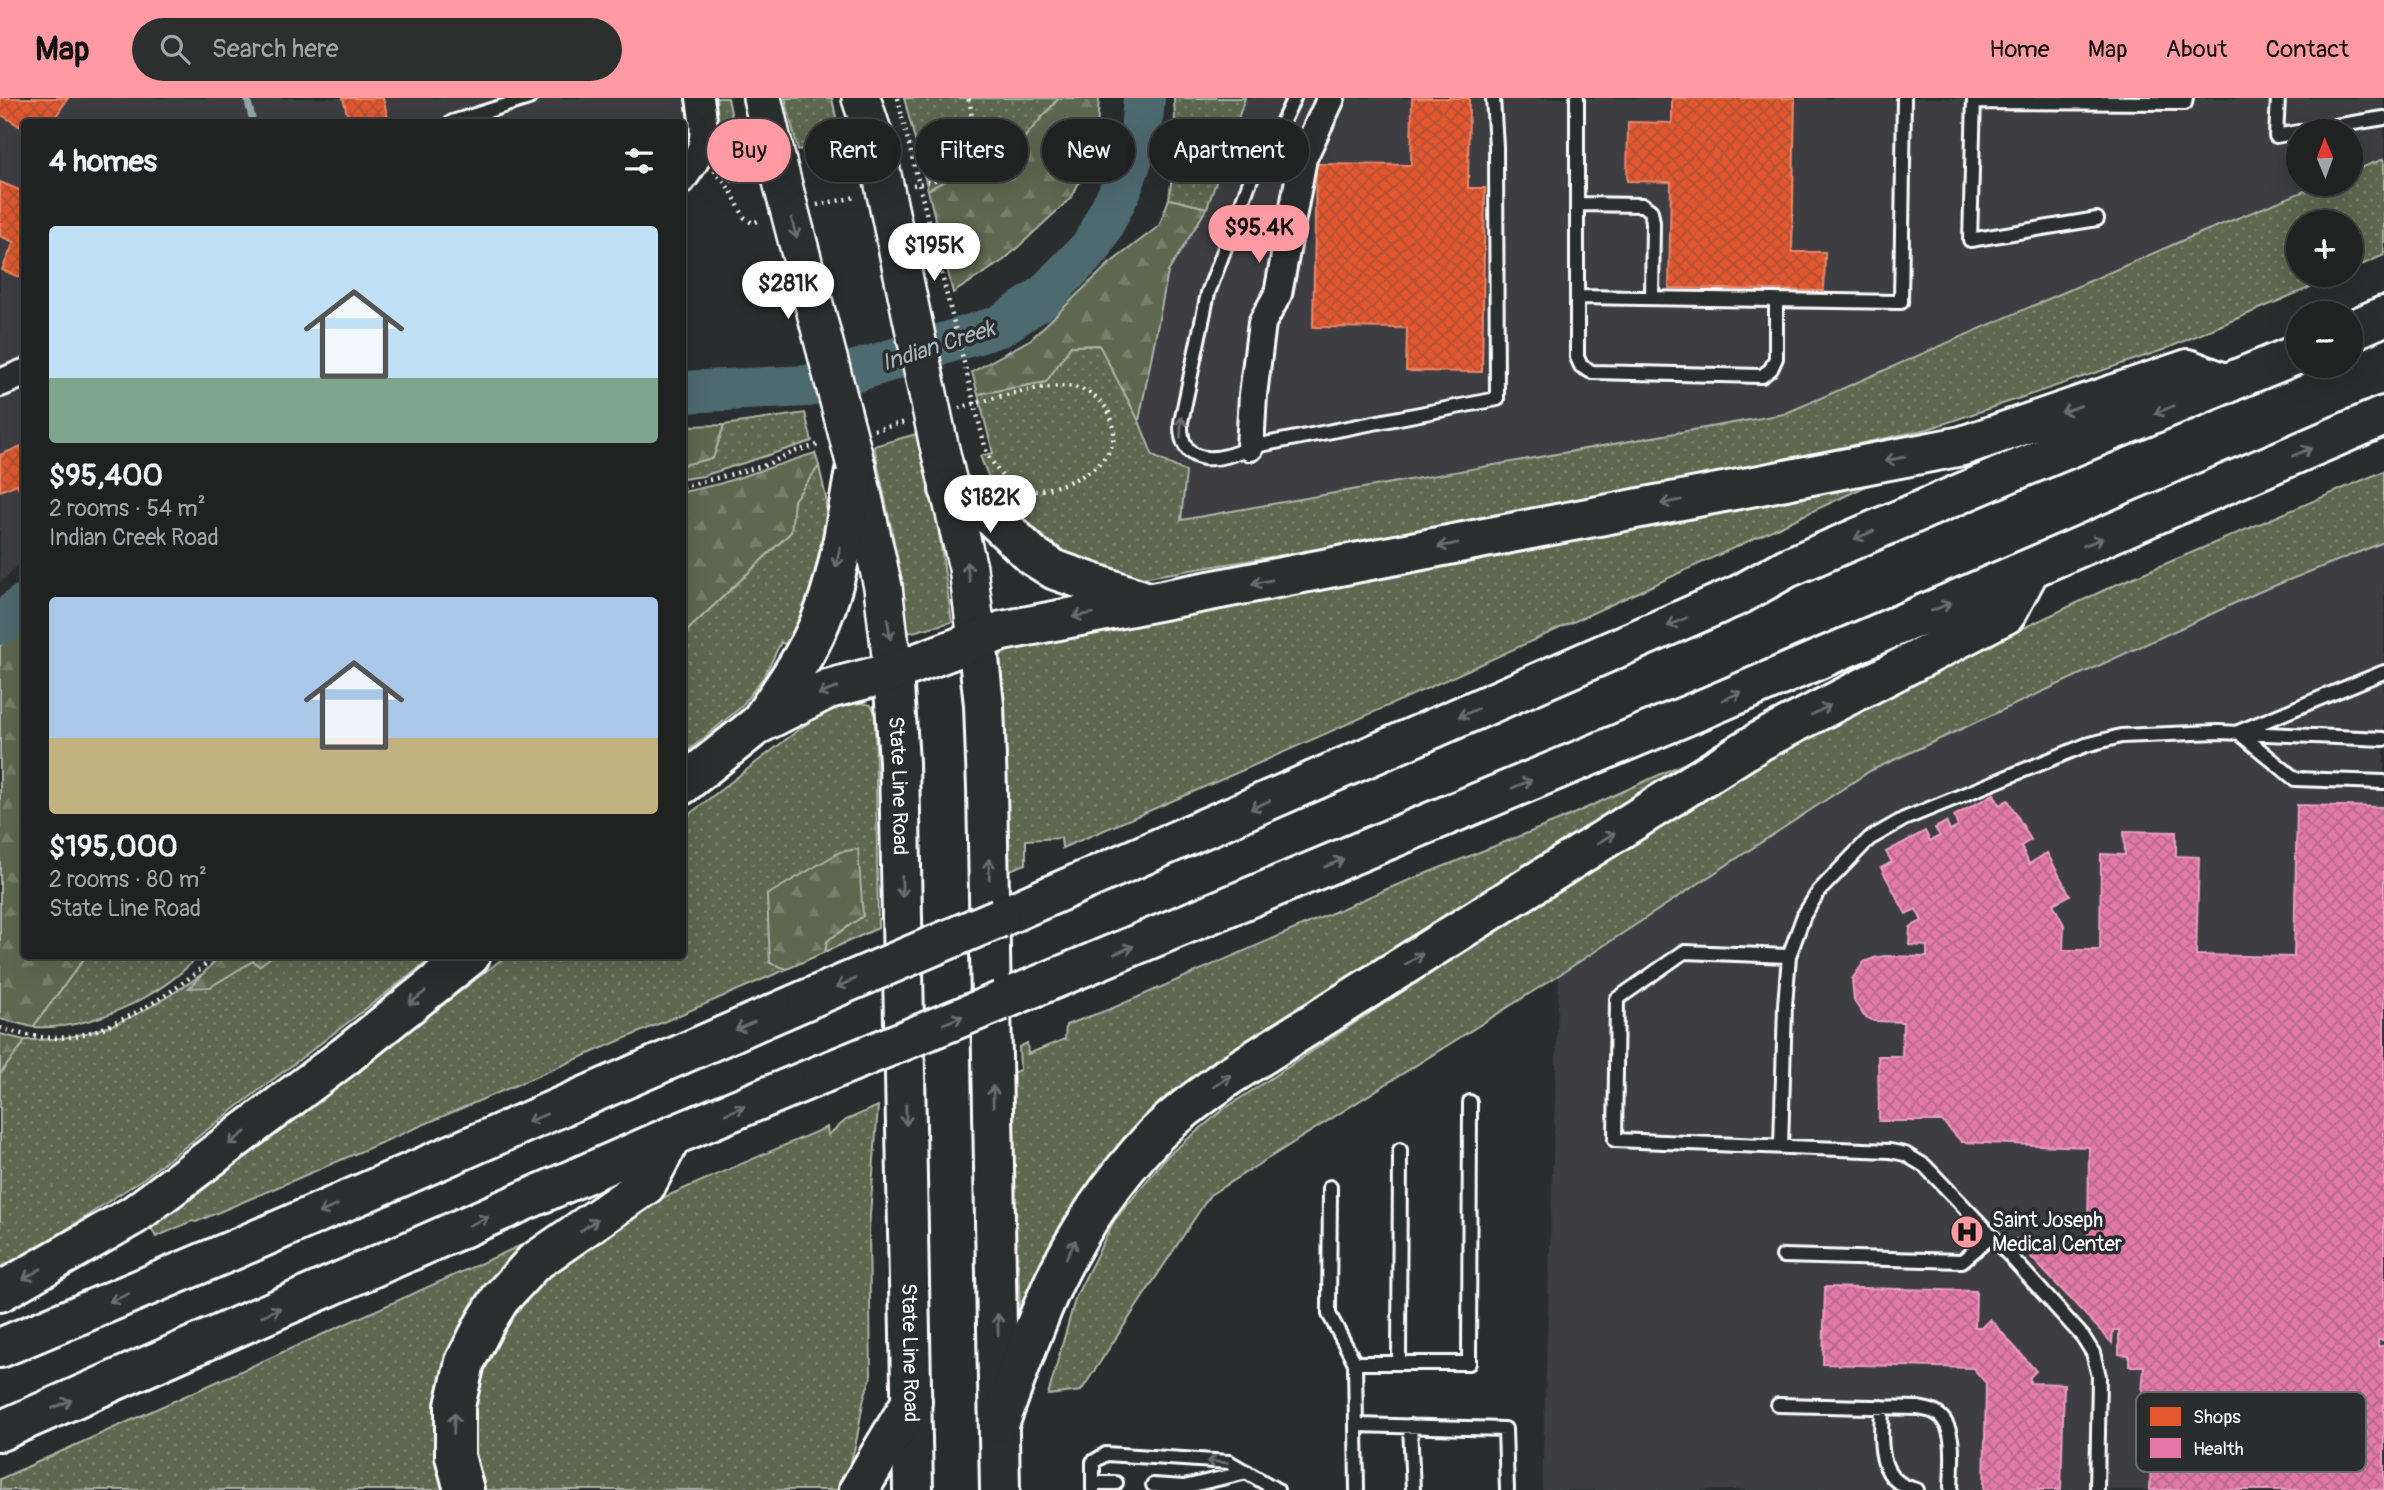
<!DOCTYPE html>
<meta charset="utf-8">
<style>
body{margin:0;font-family:Pangolin,sans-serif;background:#2d2f2f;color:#f1f3f6;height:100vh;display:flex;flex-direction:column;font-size:26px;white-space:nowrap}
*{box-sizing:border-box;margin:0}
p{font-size:23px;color:#a2a4a5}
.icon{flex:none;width:38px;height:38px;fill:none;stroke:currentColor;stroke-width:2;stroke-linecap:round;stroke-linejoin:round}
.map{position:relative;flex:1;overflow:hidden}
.sheet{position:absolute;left:21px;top:21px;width:665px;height:840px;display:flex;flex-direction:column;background:#202222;border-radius:7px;box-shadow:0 7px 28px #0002,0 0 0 2px #3d3f40}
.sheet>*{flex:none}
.banner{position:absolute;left:707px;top:21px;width:665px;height:63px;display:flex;gap:14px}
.needle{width:46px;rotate:359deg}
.controls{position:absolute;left:2286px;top:21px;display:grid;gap:14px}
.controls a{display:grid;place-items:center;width:77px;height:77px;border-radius:50%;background:#202222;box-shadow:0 7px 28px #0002,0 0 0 2px #3d3f40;font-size:35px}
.price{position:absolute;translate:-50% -60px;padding:0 16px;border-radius:24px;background:#fff;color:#222;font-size:23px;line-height:46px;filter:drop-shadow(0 2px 4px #0008)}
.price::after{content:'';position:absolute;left:50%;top:42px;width:21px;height:16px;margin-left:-10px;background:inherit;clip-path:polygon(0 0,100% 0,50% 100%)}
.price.active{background:#ff9aa2;color:#111}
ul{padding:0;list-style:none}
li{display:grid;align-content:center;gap:14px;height:371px;padding:0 28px}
li span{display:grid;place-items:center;height:217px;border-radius:7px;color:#555}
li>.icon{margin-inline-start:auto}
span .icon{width:126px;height:126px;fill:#fffc;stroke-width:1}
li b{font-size:30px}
h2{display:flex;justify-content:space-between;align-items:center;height:84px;padding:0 28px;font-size:30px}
.tag{padding:0 24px;border-radius:32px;background:#202222;box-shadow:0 7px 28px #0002,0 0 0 2px #3d3f40;font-size:24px;line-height:63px}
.tag.active{background:#ff9aa2;color:#111}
header{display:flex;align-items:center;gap:42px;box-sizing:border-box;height:98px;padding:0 35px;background:#ff9aa2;color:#111}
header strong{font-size:33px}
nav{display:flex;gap:38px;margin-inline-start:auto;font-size:24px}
.search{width:490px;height:63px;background:#2d2f2f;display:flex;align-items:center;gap:18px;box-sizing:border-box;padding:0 24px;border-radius:38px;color:#a2a4a5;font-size:26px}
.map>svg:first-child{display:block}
.built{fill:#3e3e43}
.grass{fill:url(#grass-dots);stroke:#aeb4a8;stroke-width:2}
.forest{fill:url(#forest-firs);stroke:#aeb4a8;stroke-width:2}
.shops{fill:url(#shops-cross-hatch);stroke:#ec896d;stroke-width:2}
.health{fill:url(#health-cross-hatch);stroke:#eba0c2;stroke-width:2}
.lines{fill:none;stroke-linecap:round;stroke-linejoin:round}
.stream{stroke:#94a6a9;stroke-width:7}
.river{stroke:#4d6b6f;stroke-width:42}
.lane-casing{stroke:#fff;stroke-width:18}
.street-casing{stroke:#fff;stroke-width:32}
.secondary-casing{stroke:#fff;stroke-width:42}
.primary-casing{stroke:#fff;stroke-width:44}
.highway-casing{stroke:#fff;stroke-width:44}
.path{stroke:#fff;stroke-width:4.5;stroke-dasharray:2 5;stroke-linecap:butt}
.lane{stroke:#2a2d2e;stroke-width:12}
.street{stroke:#2a2d2e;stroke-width:26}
.secondary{stroke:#2a2d2e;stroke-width:37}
.primary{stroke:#2a2d2e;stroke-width:38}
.highway{stroke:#2a2d2e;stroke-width:38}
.secondary-bridge-casing{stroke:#fff;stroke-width:42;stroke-linecap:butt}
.highway-bridge-casing{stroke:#fff;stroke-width:44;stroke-linecap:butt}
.path-bridge{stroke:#fff;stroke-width:4.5;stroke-dasharray:2 5;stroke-linecap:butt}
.secondary-bridge{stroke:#2a2d2e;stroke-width:37}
.highway-bridge{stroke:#2a2d2e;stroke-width:38}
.oneway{stroke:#6a6c6d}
.labels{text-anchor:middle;stroke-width:7;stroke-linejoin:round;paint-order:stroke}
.street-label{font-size:21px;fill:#fff;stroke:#2a2d2e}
.poi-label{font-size:21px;fill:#fff;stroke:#2a2d2e;text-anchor:start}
.water-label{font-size:23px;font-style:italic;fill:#a6b5b7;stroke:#2a2d2e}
.key{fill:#2a2d2e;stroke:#6a6c6d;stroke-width:2}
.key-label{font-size:19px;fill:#fff}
</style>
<header>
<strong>Map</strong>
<div class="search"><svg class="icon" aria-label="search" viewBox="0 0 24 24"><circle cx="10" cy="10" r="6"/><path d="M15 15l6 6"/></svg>Search here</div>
<nav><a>Home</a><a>Map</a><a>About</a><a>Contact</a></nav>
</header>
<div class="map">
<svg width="2384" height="1392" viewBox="0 0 2384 1392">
<defs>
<pattern id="grass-dots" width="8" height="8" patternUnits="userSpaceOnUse" patternTransform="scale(1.75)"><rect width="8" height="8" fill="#5d6850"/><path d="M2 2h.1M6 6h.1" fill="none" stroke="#757f6a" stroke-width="1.8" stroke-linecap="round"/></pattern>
<pattern id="forest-firs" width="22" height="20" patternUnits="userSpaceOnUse" patternTransform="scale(1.75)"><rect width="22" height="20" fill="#5d6850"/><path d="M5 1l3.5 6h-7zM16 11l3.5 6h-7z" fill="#757f6a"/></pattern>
<pattern id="shops-cross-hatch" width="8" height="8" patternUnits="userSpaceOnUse" patternTransform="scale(1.75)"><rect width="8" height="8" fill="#e4572e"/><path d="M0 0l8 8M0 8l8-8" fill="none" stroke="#af5338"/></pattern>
<pattern id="health-cross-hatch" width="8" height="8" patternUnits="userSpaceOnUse" patternTransform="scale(1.75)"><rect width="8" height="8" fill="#e377a8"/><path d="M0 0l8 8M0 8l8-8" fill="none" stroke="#b66a8c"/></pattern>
</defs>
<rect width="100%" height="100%" fill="#2a2d2e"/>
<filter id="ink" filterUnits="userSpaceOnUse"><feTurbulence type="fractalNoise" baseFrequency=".0143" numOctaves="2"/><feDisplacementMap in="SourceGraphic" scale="14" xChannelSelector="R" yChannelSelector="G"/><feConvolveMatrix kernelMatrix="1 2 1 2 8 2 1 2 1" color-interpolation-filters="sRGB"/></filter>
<g filter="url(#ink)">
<path class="built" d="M0,0h683l7,28 -7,26 -1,-30h-658v437l-24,24z
M1245,0h1139v61l-34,13v-41h-52v53h24l-129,52 -409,178 -604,106 -41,-99 29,-149 39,-64z
M2384,444v948h-842l17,-515 311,-204 389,-179z"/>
<path class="grass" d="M712,0h16l14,70 -10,14 -21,-23c7,-21 7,-40 1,-61z
M785,0h47l9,43 -43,9z
M904,0h155l-55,63 -30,-4 -9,13 -37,20z
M1174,0h71l-38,110 -38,-9 7,-55z
M2384,61v96l-34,15v-48h-52v53h41l-176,75 -235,79 -398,85 -388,64 -42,-3 -28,-8 -74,-67 -18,-44 13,-3 -15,-59 68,-12 25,-36 29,-1 39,76 14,35 33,16 -5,48 603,-106 409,-178 129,-52h28v-12z
M805,315l7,28 -109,35 -20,3 -1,-14 31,-7 11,-33z
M916,336l21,86 15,102 -44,11 -11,-77 -23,-110z
M819,368l7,32v69l-35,81 -10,-6 -16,33 -25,33 -57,47v-117l6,-9 102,-97 3,-32z
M2384,373v71l-125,50 -389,179 -311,204 -349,220 -129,196 -33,4 28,-99 38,-75 53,-65 57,-47 196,-129 425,-268 268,-126z
M1892,376c-275,129 -551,256 -830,374l-1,-10 -35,2v24l-19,7 -5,-189 -2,-22 2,-9 11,-5 318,-58 221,-47z
M863,605l8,2 4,7 3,216 -53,24 2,-11 -57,21 17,7 -591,253 -4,-1 -36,16 -7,-13 42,-25 315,-243h176l1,-137 127,-98c17,-10 33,-17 53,-18z
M1707,655l-466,302 -221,256 -2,-48 -4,-1 -3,-189 9,-3 -1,-23 8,-4 1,11 37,-15 1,-14 47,-17 274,-119 173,-69z
M86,858h112c-37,41 -109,75 -165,71z
M272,858h163l-291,222 -92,61 -52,30v-195l23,-30 1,-4c71,2 122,-27 178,-66l-12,13h20l43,-26 6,5z
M878,1008l-9,123 2,149c-9,20 -9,33 -13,54 -3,20 -10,40 -20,58h-357l-6,-20 -4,-48 13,-58 14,-30 21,-32 25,-26 100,-70 183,-79 1,8 18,-15z
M526,1145l4,5 -29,35 -49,207h-452v-11z"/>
<path class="forest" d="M1059,0h40l-3,49 -24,50 -68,63 -51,33 -25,-103 37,-20 9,-13 30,4z
M1169,101l38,9 -39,64 -29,149 -40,-76 -28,1 -25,36 -68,12 -6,-22 59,-33 78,-75 50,-38z
M724,327l-11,33 -30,7v-39z
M815,355l4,13 -25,34 -3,32 -102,97 -6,9v-146l36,-8z
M24,529v329h62l-53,71 -33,-8v-373z
M858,751l5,67 -36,25 -2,11 -38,17 -17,-6 -3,-68 73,-43z
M220,858h52l-13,10 -6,-5 -43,26 -21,1z
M0,936l24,6 -1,4 -23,30z"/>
<path class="shops" d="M0,0h68l-16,24h-28v7l-24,-15z
M343,0h40l6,24h-40z
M1412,0h57l-1,90h17l-3,184 -76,-1 1,-43 -94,-1 3,-163 95,1z
M1672,0h123l-3,154h33l-1,39 -155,-3 2,-106 -44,-1 1,-59 44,1z
M0,84l24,10v87l-22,-9 12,-28 -14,-6z
M24,347v54h-1l-6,-15 -17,7v-36z"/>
<path class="health" d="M1994,696l5,11 9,-5 23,40 -10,6 8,18 18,-11 23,42 -17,9 11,21 -1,25h37l1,-96 24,1 -1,-24 52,1v24l23,1 -3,98 98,2 3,-152 87,2v533h-6v6h6v144h-234l2,-70h-9l-2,-12 3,-42h-15v-11l-10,-1v-24h-6l-1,13 -98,-104 74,2 1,-94 -127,-5 -20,-21h-63l-1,-65h24l1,-34 -29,-1 -10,-5 -10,-15 -2,-22 12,-17 10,-4 10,-2 43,1v-11l-18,-1 1,-18 12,-6 -6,-12 -10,5 -25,-46 11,-6 -6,-10 39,-21 5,10 10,-5 -5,-8 11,-6 4,9 8,-4 -4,-11z
M1825,1189l151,4 -1,36h7l8,-8 46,52 -6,6v6l34,1 -3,106h-77l2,-107 -13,-15 -150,-4z"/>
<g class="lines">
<path class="stream" d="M247,0l6,24"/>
<path class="river" d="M682,294l126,-6 192,-60 42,-28 50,-52 29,-57 20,-57 3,-34
M0,526l24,-19"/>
<defs>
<path id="lane" d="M1294,0l-14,29 -22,33 -50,133 -27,129c-2,47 38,40 69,25l247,-48 -1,-253 -3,-48
M1577,0v199l324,5 3,-204
M1974,0l-4,142 127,-21
M2278,0l-2,38 22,-4
M1974,4l211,1 1,-5
M452,24l77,-24
M2304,33l80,-13
M1577,106l66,1 8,6 2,11 -1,76
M1577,199v60l4,9 11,6 170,4 9,-7 5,-11v-58
M2384,574l-146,60 57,47 89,3
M1789,858l-105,-4 -67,47 -2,141 275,11 15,3 20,12 67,70 91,101 10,16 6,23 -2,114
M1781,1049l4,-142 4,-49 15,-41 15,-24 50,-52 35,-20 182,-74 35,-9 97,-4 166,7
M1330,1089l-1,127 26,49
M1783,1158l179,5 30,-25
M1399,1265l1,-213
M1778,1307l140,3c5,1 12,2 16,4 25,12 17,55 17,78
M1882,1309c-1,33 -7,75 35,83
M1356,1327l149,4 2,61
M1410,1328l3,64
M1093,1385h23
M1153,1387l31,2 63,-15
M1093,1392v-28l13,-8 123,8 48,28
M1357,1392l-2,-127h114l1,-261"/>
<path id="street" d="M682,82c25,-33 24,-43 18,-82
M0,285l24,-10
M1250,349l3,-52 9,-72 16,-29 25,-136 28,-60"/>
<path id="secondary" d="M762,0l15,64
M861,0l13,39
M938,343l30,127 9,72
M856,368l27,121 10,85"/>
<g id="primary">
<path d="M977,542l7,65 3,83 13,702"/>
<path id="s1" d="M893,574l6,90 14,728"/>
</g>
<path id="highway" d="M2350,233l34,-15
M949,391l44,29 40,38 22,14 90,31
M760,624c22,-33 46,-65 61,-102 20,-48 25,-104 35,-154
M682,687l75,-60 71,-36 65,-17 109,-41 960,-185 226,-77 39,15
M999,820l740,-323 48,-27 219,-94 292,-120
M1001,903l714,-297 669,-288
M0,1194l134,-77 210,-158 126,-101
M0,1250l231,-97 577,-252
M1000,1324c17,-47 33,-95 54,-140 25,-53 60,-103 100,-146 23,-23 49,-41 75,-60l531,-335 246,-127 24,-45
M0,1333l672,-295 150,-62
M464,1392l-9,-34v-50l10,-44 20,-39 15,-24 33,-36 113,-78 26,-49
M859,1392l53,-89"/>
</defs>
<use href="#lane" class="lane-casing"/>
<use href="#street" class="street-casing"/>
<use href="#secondary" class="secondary-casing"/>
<use href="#primary" class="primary-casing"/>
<use href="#highway" class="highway-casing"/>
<path class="path" d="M898,0l4,19
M714,72l17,21 13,26 8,6 9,-3
M913,87c33,-6 58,-16 59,-54 0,-11 0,-23 -4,-33
M817,107l39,-8
M959,310c27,-8 89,-26 115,-21 14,3 27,12 34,24 28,52 -49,82 -89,81l-12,-8 -20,-30
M874,332l32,-8
M682,389l81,-21 33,-15 26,-7
M0,930c23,7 45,12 69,9 46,-6 113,-48 145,-81"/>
<use href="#lane" class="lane"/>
<use href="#street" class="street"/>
<use href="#secondary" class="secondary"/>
<use href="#primary" class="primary"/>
<use href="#highway" class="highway"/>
<defs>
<path id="secondary-bridge" d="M874,39l64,304
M777,64l79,304"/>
<path id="highway-bridge" d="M808,901l191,-81
M822,976l179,-73"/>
</defs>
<use href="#secondary-bridge" class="secondary-bridge-casing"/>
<use href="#highway-bridge" class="highway-bridge-casing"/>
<path class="path-bridge" d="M902,19l85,337"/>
<use href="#secondary-bridge" class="secondary-bridge"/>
<use href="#highway-bridge" class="highway-bridge"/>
</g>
<defs><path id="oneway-shaft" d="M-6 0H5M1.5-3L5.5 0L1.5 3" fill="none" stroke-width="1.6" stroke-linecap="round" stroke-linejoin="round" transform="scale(1.75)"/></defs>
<g class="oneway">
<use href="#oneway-shaft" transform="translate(794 130) rotate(75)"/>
<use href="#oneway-shaft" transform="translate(2071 311) rotate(161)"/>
<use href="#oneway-shaft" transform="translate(2164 312) rotate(158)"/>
<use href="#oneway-shaft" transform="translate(1181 329) rotate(-87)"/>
<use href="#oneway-shaft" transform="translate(2302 354) rotate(-23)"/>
<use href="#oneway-shaft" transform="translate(1895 361) rotate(169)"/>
<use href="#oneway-shaft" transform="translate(1671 404) rotate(169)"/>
<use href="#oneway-shaft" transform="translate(1864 437) rotate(157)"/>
<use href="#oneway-shaft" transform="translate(2093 444) rotate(-23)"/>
<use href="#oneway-shaft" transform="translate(1448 447) rotate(169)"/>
<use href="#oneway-shaft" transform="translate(838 459) rotate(101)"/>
<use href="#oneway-shaft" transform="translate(968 474) rotate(-99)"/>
<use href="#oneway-shaft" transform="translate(1262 484) rotate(169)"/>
<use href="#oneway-shaft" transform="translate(1941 509) rotate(-23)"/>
<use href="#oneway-shaft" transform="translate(1083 517) rotate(170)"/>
<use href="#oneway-shaft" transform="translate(1677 524) rotate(156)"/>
<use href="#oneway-shaft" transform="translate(889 531) rotate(82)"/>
<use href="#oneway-shaft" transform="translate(828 593) rotate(159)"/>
<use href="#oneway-shaft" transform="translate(1732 598) rotate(-23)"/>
<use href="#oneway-shaft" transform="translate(1821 612) rotate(-27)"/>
<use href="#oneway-shaft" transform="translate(1468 615) rotate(156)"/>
<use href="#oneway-shaft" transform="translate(1522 686) rotate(-23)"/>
<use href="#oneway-shaft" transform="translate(1260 707) rotate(156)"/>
<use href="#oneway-shaft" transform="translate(1606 740) rotate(-32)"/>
<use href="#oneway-shaft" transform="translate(1334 765) rotate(-23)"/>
<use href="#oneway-shaft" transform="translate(989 771) rotate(-91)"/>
<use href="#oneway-shaft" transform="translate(902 789) rotate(89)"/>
<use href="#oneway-shaft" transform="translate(1124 852) rotate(-23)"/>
<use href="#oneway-shaft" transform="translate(1414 861) rotate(-32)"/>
<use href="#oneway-shaft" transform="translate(846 885) rotate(157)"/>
<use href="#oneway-shaft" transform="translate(417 900) rotate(141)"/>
<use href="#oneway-shaft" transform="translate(953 922) rotate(-22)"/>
<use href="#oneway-shaft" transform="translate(745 928) rotate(156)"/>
<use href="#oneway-shaft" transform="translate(1222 983) rotate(-35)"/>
<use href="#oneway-shaft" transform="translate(993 998) rotate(-91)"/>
<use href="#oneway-shaft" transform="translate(735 1012) rotate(-23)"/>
<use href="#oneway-shaft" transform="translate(906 1017) rotate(89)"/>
<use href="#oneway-shaft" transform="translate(537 1020) rotate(157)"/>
<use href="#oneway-shaft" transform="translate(237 1040) rotate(143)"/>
<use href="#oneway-shaft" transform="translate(328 1111) rotate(157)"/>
<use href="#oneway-shaft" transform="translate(479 1123) rotate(-24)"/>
<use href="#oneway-shaft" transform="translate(589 1127) rotate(-35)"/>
<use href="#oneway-shaft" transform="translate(1071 1151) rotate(-62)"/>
<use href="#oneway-shaft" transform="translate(32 1176) rotate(150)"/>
<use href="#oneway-shaft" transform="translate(119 1200) rotate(157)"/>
<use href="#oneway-shaft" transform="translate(271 1214) rotate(-24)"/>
<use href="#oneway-shaft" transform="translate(998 1226) rotate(-91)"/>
<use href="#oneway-shaft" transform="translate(62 1306) rotate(-24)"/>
<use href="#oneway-shaft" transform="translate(454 1325) rotate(-88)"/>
<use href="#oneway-shaft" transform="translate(1217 1364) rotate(-176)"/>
</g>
</g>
<defs>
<symbol id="hospital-disc" viewBox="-11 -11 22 22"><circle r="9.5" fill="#ff9aa2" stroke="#2a2d2e"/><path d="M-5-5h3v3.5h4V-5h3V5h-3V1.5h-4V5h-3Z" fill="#111"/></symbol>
</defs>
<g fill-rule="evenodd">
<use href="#hospital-disc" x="1948" y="1115" width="38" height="38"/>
</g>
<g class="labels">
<g class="street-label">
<text dy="7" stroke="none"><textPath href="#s1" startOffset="114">State Line Road</textPath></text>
<text dy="7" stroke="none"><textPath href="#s1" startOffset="681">State Line Road</textPath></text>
</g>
<g class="poi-label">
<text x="1992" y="1129">Saint Joseph<tspan x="1992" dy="24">Medical Center</tspan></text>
</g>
<g class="water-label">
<text transform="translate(938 247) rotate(-18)" y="8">Indian Creek</text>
</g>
</g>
<rect x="2136" y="1294" width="230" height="80" rx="10" class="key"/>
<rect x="2150" y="1309" width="31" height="19" fill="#e4572e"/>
<rect x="2150" y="1340" width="31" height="20" fill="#e377a8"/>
<g class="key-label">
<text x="2193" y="1325">Shops</text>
<text x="2193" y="1357">Health</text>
</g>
</svg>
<div class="controls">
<a><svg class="needle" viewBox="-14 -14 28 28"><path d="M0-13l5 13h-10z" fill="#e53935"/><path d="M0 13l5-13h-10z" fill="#a2a4a5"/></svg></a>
<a>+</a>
<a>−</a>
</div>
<b class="price active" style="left:1259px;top:167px">$95.4K</b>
<b class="price" style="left:934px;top:185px">$195K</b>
<b class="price" style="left:788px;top:223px">$281K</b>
<b class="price" style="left:990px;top:437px">$182K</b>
<div class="banner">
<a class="tag active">Buy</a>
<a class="tag">Rent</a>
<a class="tag">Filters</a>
<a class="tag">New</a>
<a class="tag">Apartment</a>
</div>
<section class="sheet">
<h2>4 homes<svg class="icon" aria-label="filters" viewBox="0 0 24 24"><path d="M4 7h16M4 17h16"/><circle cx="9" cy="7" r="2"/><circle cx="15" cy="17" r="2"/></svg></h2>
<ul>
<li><span style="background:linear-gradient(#bfe0f5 70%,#7fa58c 0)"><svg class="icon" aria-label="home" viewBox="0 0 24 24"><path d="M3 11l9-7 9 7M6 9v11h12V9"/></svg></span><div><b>$95,400</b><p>2 rooms · 54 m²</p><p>Indian Creek Road</p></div></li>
<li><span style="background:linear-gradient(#a9c7e8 65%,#c2b280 0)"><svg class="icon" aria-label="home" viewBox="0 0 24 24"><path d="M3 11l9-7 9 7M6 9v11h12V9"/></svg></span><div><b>$195,000</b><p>2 rooms · 80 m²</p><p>State Line Road</p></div></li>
</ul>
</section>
</div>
